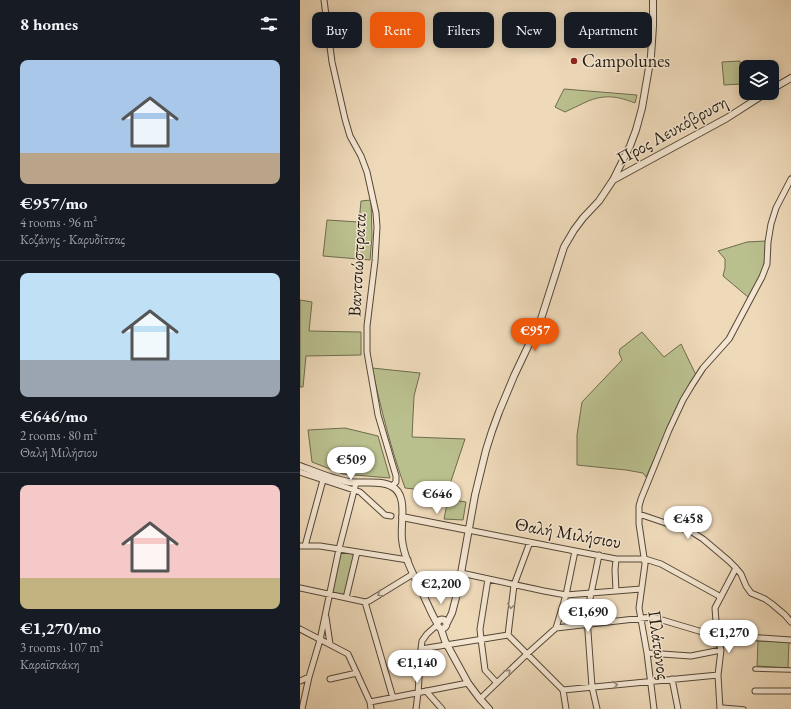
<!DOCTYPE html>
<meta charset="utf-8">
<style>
body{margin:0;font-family:"EB Garamond",serif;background:#242831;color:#f1f3f6;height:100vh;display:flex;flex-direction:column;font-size:15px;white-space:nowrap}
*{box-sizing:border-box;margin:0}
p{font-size:13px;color:#9ea1a6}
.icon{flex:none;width:22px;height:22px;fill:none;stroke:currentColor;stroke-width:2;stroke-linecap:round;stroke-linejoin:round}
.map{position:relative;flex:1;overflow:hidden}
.details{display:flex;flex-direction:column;background:#171b24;width:300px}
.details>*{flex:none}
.top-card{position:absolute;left:12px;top:12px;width:380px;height:36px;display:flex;gap:8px}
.fabs{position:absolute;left:439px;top:60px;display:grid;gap:8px}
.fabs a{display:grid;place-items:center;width:40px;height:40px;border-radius:8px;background:#171b24;box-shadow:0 2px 10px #0003;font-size:20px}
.price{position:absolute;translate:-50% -34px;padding:0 9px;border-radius:14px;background:#fff;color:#222;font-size:13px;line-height:26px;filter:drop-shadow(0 1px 2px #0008)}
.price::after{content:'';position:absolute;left:50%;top:24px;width:12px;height:9px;margin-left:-6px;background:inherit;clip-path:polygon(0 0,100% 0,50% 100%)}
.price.on{background:#ea580c;color:#fff}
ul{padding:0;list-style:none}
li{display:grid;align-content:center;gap:8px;height:212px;padding:0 20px}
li+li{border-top:1px solid #363941}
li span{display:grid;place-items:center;height:124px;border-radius:8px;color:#555}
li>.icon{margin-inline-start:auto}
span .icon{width:72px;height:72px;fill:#fffc;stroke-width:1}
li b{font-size:17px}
h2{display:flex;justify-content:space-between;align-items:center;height:48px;padding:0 20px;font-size:17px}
.tag{padding:0 14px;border-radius:8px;background:#171b24;box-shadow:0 2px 10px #0003;font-size:14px;line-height:36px}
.tag.on{background:#ea580c;color:#fff}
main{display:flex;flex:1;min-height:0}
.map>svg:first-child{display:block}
.green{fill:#babf8e;stroke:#6e6c4d}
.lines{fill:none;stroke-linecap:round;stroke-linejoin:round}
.pedestrian-casing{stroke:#544837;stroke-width:5.5}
.minor-casing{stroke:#544837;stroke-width:7}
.tertiary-casing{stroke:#544837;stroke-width:8}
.pedestrian{stroke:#f4e6d2;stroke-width:3.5}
.minor{stroke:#f4e6d2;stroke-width:5}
.tertiary{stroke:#f4e6d2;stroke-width:6}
.oneway{stroke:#958979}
.poi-dot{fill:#8f2418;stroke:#f4e6d2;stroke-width:1.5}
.labels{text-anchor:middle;stroke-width:3;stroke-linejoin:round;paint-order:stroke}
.poi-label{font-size:18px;fill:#21180c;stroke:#f4e6d2;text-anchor:start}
.street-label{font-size:18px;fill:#21180c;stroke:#f4e6d2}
</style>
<main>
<section class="details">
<h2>8 homes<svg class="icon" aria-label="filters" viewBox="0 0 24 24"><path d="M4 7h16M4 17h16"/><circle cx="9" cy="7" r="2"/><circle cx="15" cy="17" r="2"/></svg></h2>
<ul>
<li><span style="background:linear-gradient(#a9c7e8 75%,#b9a48a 0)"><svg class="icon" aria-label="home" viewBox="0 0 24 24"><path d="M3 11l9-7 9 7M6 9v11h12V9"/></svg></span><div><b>€957/mo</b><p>4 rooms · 96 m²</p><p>Κοζάνης - Καρυδίτσας</p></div></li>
<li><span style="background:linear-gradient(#bfe0f5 70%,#9aa5b1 0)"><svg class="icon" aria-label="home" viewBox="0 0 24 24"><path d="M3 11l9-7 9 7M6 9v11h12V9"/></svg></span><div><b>€646/mo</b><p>2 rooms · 80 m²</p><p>Θαλή Μιλήσιου</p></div></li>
<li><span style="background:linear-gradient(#f6c9c9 75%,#c2b280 0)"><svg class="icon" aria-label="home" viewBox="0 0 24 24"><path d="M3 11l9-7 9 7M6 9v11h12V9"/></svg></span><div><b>€1,270/mo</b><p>3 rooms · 107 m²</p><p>Καραϊσκάκη</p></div></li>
</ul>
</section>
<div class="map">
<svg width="491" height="709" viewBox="0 0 491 709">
<rect width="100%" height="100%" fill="#eed9b9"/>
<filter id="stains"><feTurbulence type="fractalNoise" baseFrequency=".005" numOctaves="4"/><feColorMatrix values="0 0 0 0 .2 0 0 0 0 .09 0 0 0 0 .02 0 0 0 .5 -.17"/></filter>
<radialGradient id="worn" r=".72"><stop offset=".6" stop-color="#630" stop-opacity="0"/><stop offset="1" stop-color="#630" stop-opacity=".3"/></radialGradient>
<path class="green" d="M440,61l1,23 -17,1 -2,-23z
M264,89l73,6 -2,8c-18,-7 -31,-9 -49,-1 -7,3 -14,7 -21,10l-10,-5z
M71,200l1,37 -2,23 -47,-4 4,-36 32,2 2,-21z
M466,241l-2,25 -3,9 -13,22 -25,-21 2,-8v-9l-7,-8 29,-9z
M0,300l12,2 -3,29 52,1v23l-55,1 -3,31h-3z
M342,332l22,25 17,-13 15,31 -4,5 -11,21 -35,76 -3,-4 -17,-3 -49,-5v-30l5,-33 40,-42 -3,-7 1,-4z
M72,368l48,5 -6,23 -2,41 53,2 -18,54 -42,-5c-14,-39 -24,-79 -33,-120z
M45,428l33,8 12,42 -47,-4 -31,-12 -4,-32z
M148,499l18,3 -3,18 -19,-1z
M41,552l13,2 -9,42 -13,-3z
M458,641l31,1 -1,26 -31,-2z"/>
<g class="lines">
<defs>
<path id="pedestrian" d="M455,669l36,1
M420,707l24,2"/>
<path id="minor" d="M24,0l8,62 13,57 5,17 11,20 6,16 9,41 1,14 -2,34 -8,65v26l11,63 18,61v6l-4,4
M0,472l60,20 25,23 6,1
M339,514l53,18 11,7 26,22 7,7 5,6 5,12 5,7 14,6 7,5 13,11 6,7
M168,530l148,29h29l16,5 60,33
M0,546h20l19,3 69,11
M5,546l18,-66
M161,573l83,18 22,4 75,-6
M188,579l-8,50 1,10 4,31 12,13
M0,588l65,14 4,-1 44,-27
M316,591l-1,-21 1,-11
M46,598l11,-46
M65,602l28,96
M26,617l4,27
M256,628l10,-33 9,-44
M0,629l48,25 22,48 1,7
M208,635l55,55 3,19
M208,635l6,-50 16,-43
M121,649l87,-14
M347,653l44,3 30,-6
M30,679l27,-6
M372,679l6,30
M0,681l9,-4
M263,690l155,-15
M126,691l16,18
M455,691h36
M180,699l47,-45 29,-26 96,-11 47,14 18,4 74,5
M70,702l98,-19
M2,709l7,-32 11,-37 19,-91 17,-66
M116,709l2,-16 3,-44 1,-8 5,-7 10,-9
M297,709l-5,-22 -5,-69v-5l12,-58
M354,709l-7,-56 -8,-45 6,-44 -6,-40v-18l2,-7 28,-69 14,-30 9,-15 11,-17 26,-29 33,-62 5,-13 1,-22 3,-18 5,-16 15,-29
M420,709l-2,-34 3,-25 -4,-15 -2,-27 21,-40"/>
<path id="tertiary" d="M472,89l19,-11
M313,180l114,-62 39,-25
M0,466c16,6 32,13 49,16 13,2 31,-2 42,4 18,8 9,38 11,53 2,22 16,43 24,62 4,8 6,14 11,22
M102,517l66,13
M137.5 624a4.5 4.5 0 1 1 9 0a4.5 4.5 0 1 1-9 0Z
M147,623l5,-10 6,-23 17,-95 11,-45 6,-19 7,-19 15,-36 27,-57 23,-72 10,-17 9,-12 16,-17 14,-21 17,-34 6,-16 6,-22 9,-52 2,-30v-26
M141,629l4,12 23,42 12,16 9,10"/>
</defs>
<use href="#pedestrian" class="pedestrian-casing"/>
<use href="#minor" class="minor-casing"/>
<use href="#tertiary" class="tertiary-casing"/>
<use href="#pedestrian" class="pedestrian"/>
<use href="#minor" class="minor"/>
<use href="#tertiary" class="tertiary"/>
</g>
<defs><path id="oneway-chevron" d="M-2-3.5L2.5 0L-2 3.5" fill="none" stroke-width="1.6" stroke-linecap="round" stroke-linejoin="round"/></defs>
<g class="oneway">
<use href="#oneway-chevron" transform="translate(80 594) rotate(149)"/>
<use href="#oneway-chevron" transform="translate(211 606) rotate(98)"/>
<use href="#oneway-chevron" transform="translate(208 672) rotate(-44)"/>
<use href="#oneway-chevron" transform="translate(315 685) rotate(-5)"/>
</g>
<circle class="poi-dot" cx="274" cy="61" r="4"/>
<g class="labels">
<g class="poi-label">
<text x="282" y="67">Campolunes</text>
</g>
<g class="street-label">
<text transform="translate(372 130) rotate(-29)" y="6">Προς Λευκόβρυση</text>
<text transform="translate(57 265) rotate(-87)" y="6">Βαντσιώστρατα</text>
<text transform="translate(268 533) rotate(10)" y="6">Θαλή Μιλήσιου</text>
<text transform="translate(359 645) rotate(82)" y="6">Πλάτωνος</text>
</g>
</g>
<rect width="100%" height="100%" filter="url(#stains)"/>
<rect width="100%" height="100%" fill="url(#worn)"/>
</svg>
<div class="fabs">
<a><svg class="icon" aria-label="layers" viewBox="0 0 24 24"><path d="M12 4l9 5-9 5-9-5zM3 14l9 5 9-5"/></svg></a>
</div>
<b class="price on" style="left:235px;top:352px">€957</b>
<b class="price" style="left:51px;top:481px">€509</b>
<b class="price" style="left:137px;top:515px">€646</b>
<b class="price" style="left:388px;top:540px">€458</b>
<b class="price" style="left:141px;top:605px">€2,200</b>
<b class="price" style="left:288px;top:633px">€1,690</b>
<b class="price" style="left:429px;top:654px">€1,270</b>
<b class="price" style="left:117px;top:684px">€1,140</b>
<div class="top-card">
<a class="tag">Buy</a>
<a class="tag on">Rent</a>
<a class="tag">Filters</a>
<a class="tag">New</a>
<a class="tag">Apartment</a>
</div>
</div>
</main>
